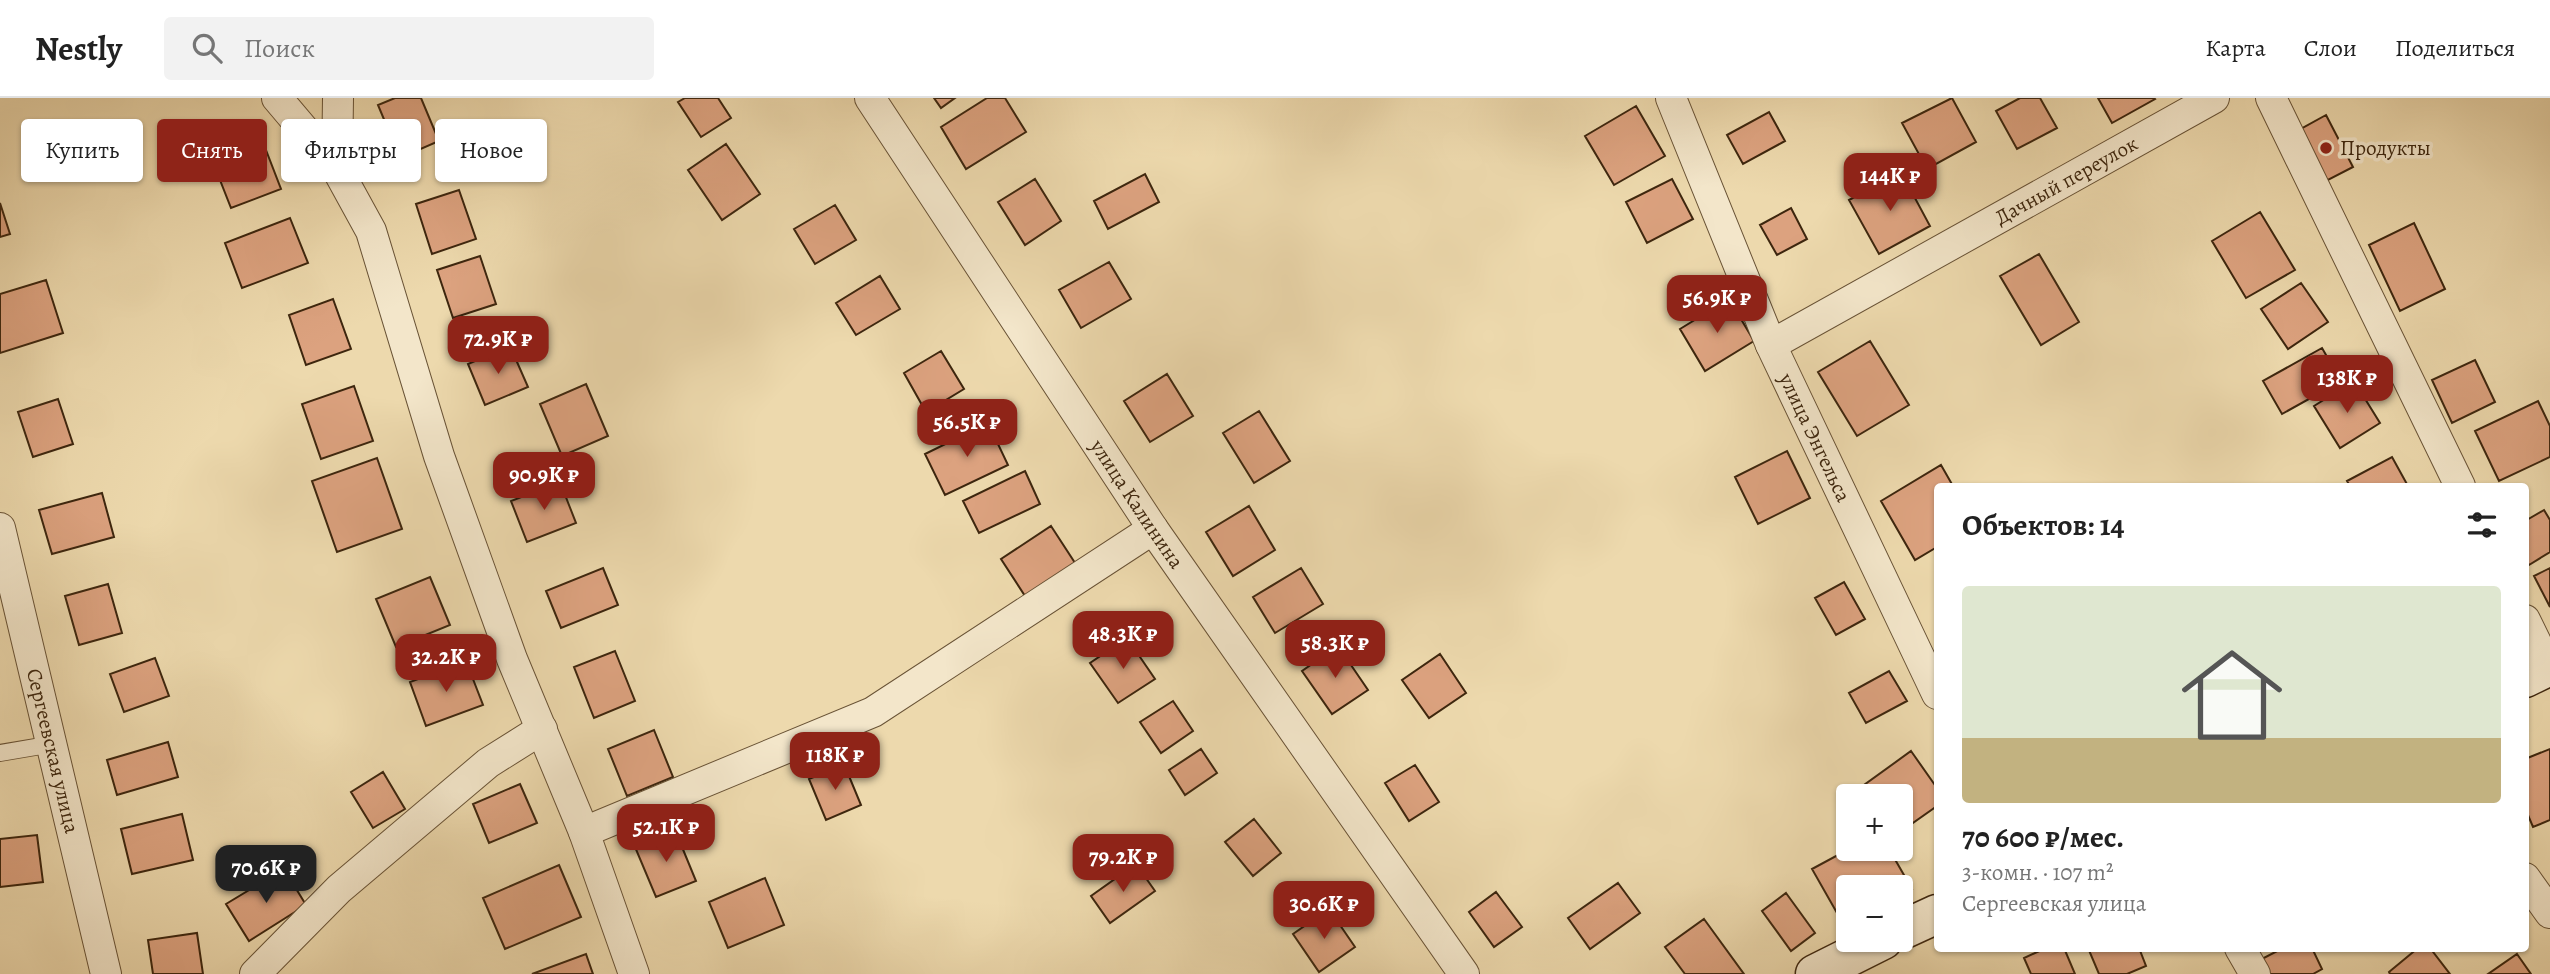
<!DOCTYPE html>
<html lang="ru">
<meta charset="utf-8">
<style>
body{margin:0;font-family:Alegreya,serif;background:#f2f2f2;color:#222;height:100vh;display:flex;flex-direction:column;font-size:26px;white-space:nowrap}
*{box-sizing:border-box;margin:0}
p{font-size:23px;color:#767676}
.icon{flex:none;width:38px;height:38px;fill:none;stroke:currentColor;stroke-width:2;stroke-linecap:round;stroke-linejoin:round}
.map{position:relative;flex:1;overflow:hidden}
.sheet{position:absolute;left:1934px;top:385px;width:595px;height:469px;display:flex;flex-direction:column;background:#fff;border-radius:7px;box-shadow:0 2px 5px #0004}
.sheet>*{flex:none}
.guide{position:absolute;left:21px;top:21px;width:665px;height:63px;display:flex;gap:14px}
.tools{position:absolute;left:1836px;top:686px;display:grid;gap:14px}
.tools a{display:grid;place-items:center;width:77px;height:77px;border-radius:7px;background:#fff;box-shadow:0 2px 5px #0004;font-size:35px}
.price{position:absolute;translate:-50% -60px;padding:0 16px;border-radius:14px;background:#8f2418;color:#fff;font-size:23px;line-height:46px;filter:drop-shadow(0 2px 4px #0008)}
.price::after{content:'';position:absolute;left:50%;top:42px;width:21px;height:16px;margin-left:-10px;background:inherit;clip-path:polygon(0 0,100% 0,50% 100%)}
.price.active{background:#222;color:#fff}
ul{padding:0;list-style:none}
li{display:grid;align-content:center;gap:14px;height:371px;padding:0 28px}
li+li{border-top:2px solid #e0e0e0}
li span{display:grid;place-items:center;height:217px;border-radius:7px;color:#555}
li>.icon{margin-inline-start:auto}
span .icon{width:126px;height:126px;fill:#fffc;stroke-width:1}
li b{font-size:30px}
h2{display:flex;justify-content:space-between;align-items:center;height:84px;padding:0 28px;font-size:30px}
.tag{padding:0 24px;border-radius:7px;background:#fff;box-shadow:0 2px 5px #0004;font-size:24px;line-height:63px}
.tag.active{background:#8f2418;color:#fff}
header{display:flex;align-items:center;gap:42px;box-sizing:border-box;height:98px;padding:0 35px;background:#fff;border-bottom:2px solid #e0e0e0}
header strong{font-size:33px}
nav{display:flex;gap:38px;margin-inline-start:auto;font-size:24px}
.search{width:490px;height:63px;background:#f2f2f2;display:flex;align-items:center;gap:18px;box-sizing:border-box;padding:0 24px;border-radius:7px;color:#767676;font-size:26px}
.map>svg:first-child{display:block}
.building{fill:#dca27f;stroke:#3d260e;stroke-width:2}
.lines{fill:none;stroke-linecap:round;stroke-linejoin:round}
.lane-casing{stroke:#695336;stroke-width:18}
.street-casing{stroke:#695336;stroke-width:32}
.secondary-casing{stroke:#3d260e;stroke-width:41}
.lane{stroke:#f3e6ca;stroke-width:16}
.street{stroke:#f3e6ca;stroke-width:30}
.secondary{stroke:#f3e6ca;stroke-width:38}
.poi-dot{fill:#8f2418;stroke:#f3e6ca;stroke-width:2.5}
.labels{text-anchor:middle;stroke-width:7;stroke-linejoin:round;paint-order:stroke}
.poi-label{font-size:21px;fill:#3d260e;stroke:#f3e6ca;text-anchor:start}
.street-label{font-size:21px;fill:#3d260e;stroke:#f3e6ca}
</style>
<header>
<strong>Nestly</strong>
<div class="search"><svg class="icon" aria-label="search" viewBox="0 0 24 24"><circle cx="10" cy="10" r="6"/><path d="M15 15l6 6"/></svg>Поиск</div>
<nav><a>Карта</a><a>Слои</a><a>Поделиться</a></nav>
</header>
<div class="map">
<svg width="2550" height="876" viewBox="0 0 2550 876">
<rect width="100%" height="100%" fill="#edd9ad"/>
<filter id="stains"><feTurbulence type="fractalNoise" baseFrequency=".00286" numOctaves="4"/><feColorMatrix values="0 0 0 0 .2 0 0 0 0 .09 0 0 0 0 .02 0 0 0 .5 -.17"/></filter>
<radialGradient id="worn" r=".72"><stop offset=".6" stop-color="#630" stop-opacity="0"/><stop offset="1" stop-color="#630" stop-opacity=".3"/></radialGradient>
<path class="building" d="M395,0h26l18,43 -39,17 -22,-53z
M685,0h33l13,20 -30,19 -23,-35z
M934,0h21l-14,10z
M987,0h18l21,34 -60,37 -25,-42z
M1952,0l24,44 -49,27 -25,-46z
M2020,0h20l17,30 -40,21 -21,-38z
M2098,0h56l1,1 -43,24z
M1636,8l29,50 -51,29 -29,-49z
M1769,14l16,29 -42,23 -16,-29z
M2326,17l27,52 -27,14 -27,-51z
M259,34l22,57 -50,19 -22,-56z
M726,46l34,50 -38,26 -34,-50z
M1901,74l29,54 -51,28 -30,-54z
M1145,76l14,28 -51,27 -14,-28z
M1035,81l26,42 -36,24 -27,-43z
M1672,81l21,40 -46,24 -21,-41z
M459,92l17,49 -44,15 -16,-50z
M0,105l10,31 -10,3z
M835,107l21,35 -41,24 -21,-35z
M1791,110l16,31 -30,16 -17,-30z
M2260,114l35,58 -49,28 -34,-57z
M290,120l18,45 -66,25 -17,-45z
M2414,125l31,66 -45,22 -31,-66z
M2039,156l40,68 -38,23 -41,-69z
M480,158l16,48 -43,14 -16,-48z
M1109,164l22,37 -50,29 -22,-38z
M880,178l20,33 -44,26 -20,-32z
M46,182l17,53 -63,20v-59z
M2301,185l27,39 -40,27 -27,-40z
M333,201l18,50 -45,16 -17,-50z
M1729,201l25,42 -49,30 -25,-42z
M1870,243l39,64 -52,31 -39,-64z
M510,248l18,41 -43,18 -17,-41z
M2322,250l19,33 -59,33 -19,-33z
M941,253l23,38 -38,23 -22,-39z
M2475,262l20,42 -43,21 -20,-43z
M1167,276l26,42 -43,26 -26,-41z
M2354,283l26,42 -40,25 -26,-42z
M586,286l22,52 -46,20 -22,-52z
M354,288l19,55 -52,18 -19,-55z
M58,301l15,45 -40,13 -15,-45z
M2538,303l12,25v31l-51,24 -24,-50z
M1259,313l31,50 -36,22 -31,-50z
M988,325l20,42 -63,30 -20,-41z
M1787,353l23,47 -52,26 -23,-47z
M2392,359l16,29h-58l-3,-5z
M377,360l25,71 -65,23 -25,-71z
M1941,367l12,21h-16v61l-22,13 -34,-59z
M1025,373l15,33 -61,29 -16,-32z
M560,384l16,41 -49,19 -16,-41z
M102,395l12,44 -62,17 -13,-44z
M1249,408l26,44 -42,26 -27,-44z
M2544,412l6,10v32l-21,13 -4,-6v-38z
M1051,428l26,40 -50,33 -26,-40z
M603,470l15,37 -57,23 -15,-37z
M1301,470l22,36 -48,29 -22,-36z
M2550,470v39l-16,-31z
M430,479l20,48 -54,22 -20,-48z
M1844,484l21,37 -29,16 -21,-37z
M108,486l14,49 -43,12 -14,-49z
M1127,540l28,41 -37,24 -28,-40z
M1338,548l30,44 -36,24 -30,-43z
M615,553l20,50 -41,17 -20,-51z
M1440,556l26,39 -37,25 -27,-38z
M155,560l14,38 -45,16 -14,-38z
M466,563l17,44 -57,21 -16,-44z
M1889,573l18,30 -41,22 -17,-30z
M1173,603l20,30 -32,22 -21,-31z
M654,632l19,47 -46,19 -19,-47z
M168,644l10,35 -61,18 -10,-35z
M1201,651l16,24 -32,22 -16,-25z
M2550,651v71l-17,7 -8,-19v-49z
M1911,653l26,37v18l-37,26v-36h-27l-9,-11z
M844,666l17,41 -35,15 -17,-41z
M1415,667l24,37 -30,19 -24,-38z
M383,674l22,37 -32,19 -22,-36z
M520,686l17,39 -48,20 -16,-39z
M182,716l11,46 -61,14 -11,-45z
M1254,721l27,34 -28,23 -28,-34z
M675,732l21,51 -40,16 -21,-50z
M37,737l6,47 -43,5v-48z
M1849,751h40l23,40 -12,7v-9h-52v39l-3,1 -33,-58z
M1136,766l19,27 -45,32 -19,-27z
M559,767l22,52 -76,32 -22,-51z
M284,771l22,36 -57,36 -23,-37z
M765,780l19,47 -56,23 -19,-46z
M1618,785l22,30 -50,36 -22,-31z
M1496,794l26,35 -28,20 -25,-35z
M1786,795l29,40 -24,18 -29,-40z
M1329,811l26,38 -36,25 -26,-38z
M1704,821l40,55h-59l-20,-27z
M197,835l6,41h-50l-5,-34z
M2046,850h18l11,26h-44l-7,-16z
M2088,850h51l7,18 -19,8h-28z
M2283,850h29l10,21 -9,5h-51l-6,-12z
M2418,850h12l20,26h-60l-1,-2z
M586,856l7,20h-61z
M2517,856l14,20h-43z"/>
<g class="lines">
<defs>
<path id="lane" d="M0,655l53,-9"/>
<g id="street">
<path d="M277,0l60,71 34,62 68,225 73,203 72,173 50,142"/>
<path id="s1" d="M870,0l283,431 311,445"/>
<path id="s2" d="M1671,0l100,247 166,349"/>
<path d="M2271,0l189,388"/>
<path d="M337,71l1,-71"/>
<path id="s3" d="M1771,247l443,-247"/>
<path id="s4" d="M0,430l106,446"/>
<path d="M2525,522l23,47"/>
<path d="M584,734l289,-120 280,-183"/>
<path d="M2525,780l25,35"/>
<path d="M2240,850l15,26"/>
<path d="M255,876l84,-85 149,-126 54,-34"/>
</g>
<path id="secondary" d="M2525,580l25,-12
M1900,833l37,-17
M1815,876l68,-34"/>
</defs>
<use href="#lane" class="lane-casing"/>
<use href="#street" class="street-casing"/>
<use href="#secondary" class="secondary-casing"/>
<use href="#lane" class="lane"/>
<use href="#street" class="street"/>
<use href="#secondary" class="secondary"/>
</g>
<circle class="poi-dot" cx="2326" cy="50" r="7"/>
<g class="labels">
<g class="poi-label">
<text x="2340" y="57">Продукты</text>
</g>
<g class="street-label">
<text dy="7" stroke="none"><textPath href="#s3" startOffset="338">Дачный переулок</textPath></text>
<text dy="7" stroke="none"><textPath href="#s2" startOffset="369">улица Энгельса</textPath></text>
<text dy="7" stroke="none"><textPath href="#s1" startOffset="486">улица Калинина</textPath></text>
<text dy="7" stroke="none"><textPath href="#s4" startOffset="229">Сергеевская улица</textPath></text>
</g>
</g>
<rect width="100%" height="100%" filter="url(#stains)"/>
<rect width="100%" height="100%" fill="url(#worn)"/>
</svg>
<div class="tools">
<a>+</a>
<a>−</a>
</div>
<b class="price" style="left:1890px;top:115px">144K ₽</b>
<b class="price" style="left:1717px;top:237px">56.9K ₽</b>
<b class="price" style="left:498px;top:278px">72.9K ₽</b>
<b class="price" style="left:2347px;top:317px">138K ₽</b>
<b class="price" style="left:967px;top:361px">56.5K ₽</b>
<b class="price" style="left:544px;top:414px">90.9K ₽</b>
<b class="price" style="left:1123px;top:573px">48.3K ₽</b>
<b class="price" style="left:1335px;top:582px">58.3K ₽</b>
<b class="price" style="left:446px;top:596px">32.2K ₽</b>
<b class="price" style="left:835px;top:694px">118K ₽</b>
<b class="price" style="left:666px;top:766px">52.1K ₽</b>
<b class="price" style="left:1123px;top:796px">79.2K ₽</b>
<b class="price active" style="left:266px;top:807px">70.6K ₽</b>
<b class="price" style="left:1324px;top:843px">30.6K ₽</b>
<div class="guide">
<a class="tag">Купить</a>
<a class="tag active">Снять</a>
<a class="tag">Фильтры</a>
<a class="tag">Новое</a>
</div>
<section class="sheet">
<h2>Объектов: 14<svg class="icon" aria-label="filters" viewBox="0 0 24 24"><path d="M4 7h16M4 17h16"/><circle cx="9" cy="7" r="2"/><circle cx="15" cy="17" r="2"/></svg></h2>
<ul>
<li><span style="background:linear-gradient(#dfe7d0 70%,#c2b280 0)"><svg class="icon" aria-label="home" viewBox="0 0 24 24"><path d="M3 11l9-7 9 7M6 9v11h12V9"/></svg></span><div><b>70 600 ₽/мес.</b><p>3-комн. · 107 m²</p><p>Сергеевская улица</p></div></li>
</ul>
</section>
</div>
